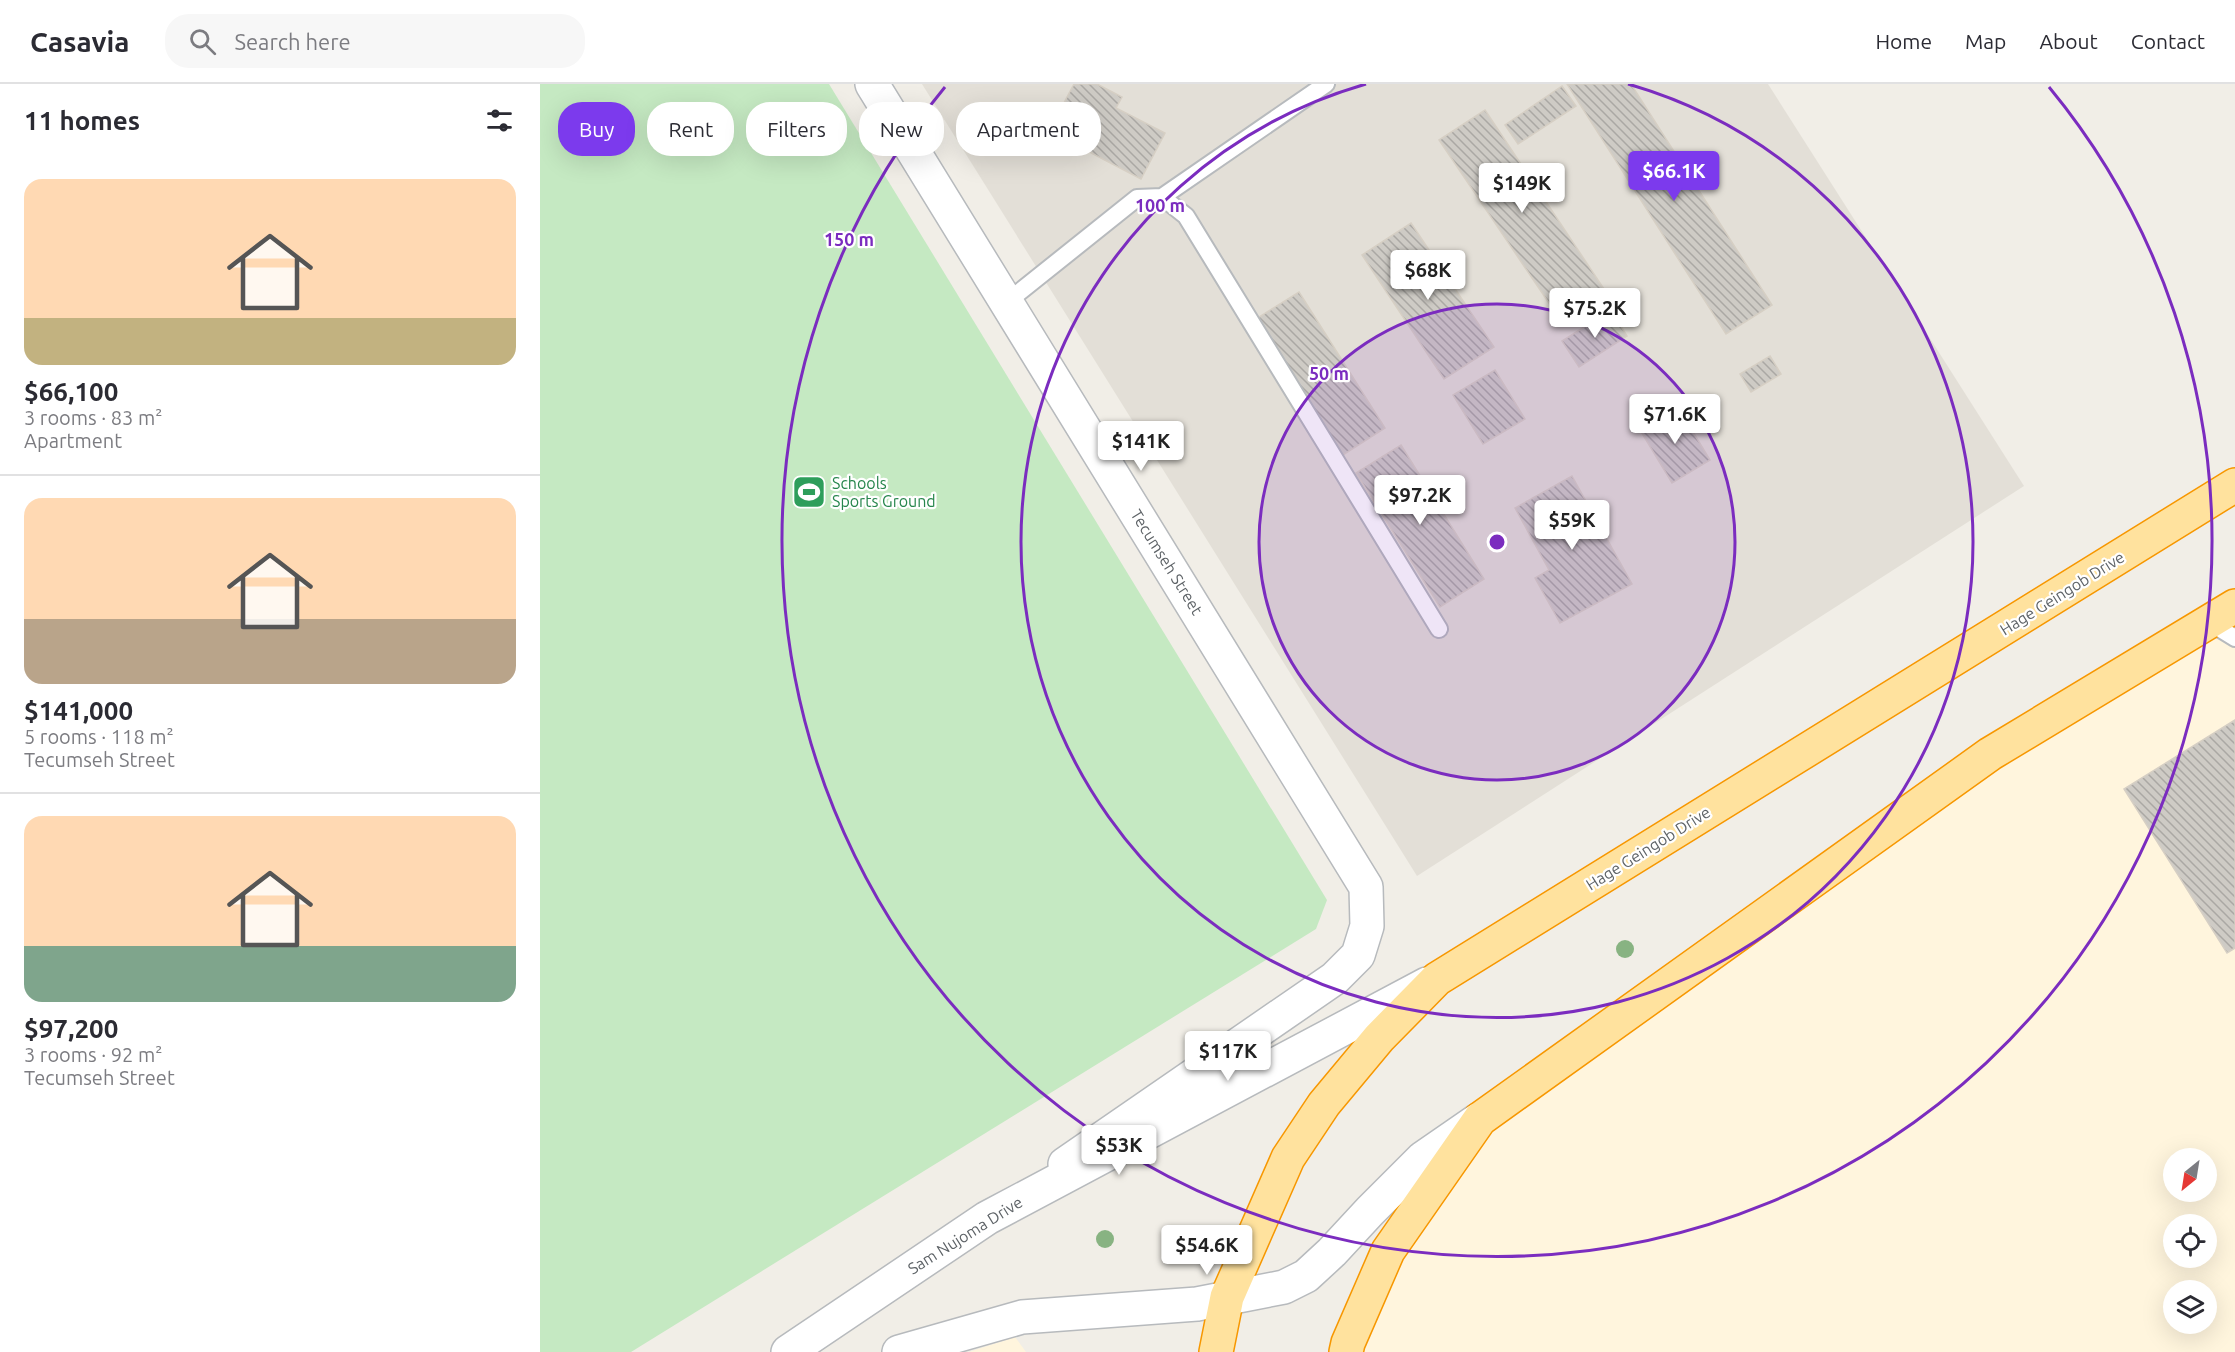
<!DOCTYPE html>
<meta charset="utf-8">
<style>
body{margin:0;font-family:Ubuntu,sans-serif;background:#f7f7f7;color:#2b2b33;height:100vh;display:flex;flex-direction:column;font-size:22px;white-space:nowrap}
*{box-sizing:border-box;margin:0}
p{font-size:20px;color:#7c7c81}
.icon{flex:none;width:33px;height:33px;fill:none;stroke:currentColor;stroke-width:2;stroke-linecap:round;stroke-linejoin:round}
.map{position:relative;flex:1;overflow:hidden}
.panel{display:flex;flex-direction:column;background:#fff;width:540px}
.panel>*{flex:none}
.top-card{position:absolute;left:18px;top:18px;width:570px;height:54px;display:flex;gap:12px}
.needle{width:39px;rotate:210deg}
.fabs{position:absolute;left:1623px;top:1064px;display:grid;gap:12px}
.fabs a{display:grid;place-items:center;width:54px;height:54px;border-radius:50%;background:#fff;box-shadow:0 6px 24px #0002;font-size:30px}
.price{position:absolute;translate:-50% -51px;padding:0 14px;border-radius:6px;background:#fff;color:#222;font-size:20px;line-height:39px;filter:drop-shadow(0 2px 3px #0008)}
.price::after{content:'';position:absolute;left:50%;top:36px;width:18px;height:14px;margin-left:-9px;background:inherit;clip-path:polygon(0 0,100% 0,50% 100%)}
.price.current{background:#7c3aed;color:#fff}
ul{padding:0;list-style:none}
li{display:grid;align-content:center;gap:12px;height:318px;padding:0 24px}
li+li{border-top:2px solid #e1e1e2}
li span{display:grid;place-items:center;height:186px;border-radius:18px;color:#555}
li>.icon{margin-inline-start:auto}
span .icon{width:108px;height:108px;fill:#fffc;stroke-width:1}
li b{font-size:26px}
h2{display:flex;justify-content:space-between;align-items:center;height:72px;padding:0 24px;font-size:26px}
.tag{padding:0 21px;border-radius:24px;background:#fff;box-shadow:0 6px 24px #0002;font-size:21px;line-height:54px}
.tag.current{background:#7c3aed;color:#fff}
header{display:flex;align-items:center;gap:36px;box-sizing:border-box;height:84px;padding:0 30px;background:#fff;border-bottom:2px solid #e1e1e2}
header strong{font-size:28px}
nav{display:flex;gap:33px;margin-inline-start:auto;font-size:21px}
.search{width:420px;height:54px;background:#f7f7f7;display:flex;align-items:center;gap:15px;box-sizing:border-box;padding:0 21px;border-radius:24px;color:#7c7c81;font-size:22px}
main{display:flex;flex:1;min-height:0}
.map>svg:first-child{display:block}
.commercial{fill:#fff5dd;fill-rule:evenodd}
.education{fill:#e3dfd7}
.grass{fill:#c5e9c2}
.building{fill:url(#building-back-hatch);stroke:#d6cfc4;stroke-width:1.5}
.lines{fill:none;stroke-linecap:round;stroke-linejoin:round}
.service-casing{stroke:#b7babd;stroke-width:20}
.minor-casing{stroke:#b7babd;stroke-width:36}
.tertiary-casing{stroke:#b7babd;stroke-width:36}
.trunk-casing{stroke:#f79700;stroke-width:36}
.service{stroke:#fff;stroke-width:16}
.minor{stroke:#fff;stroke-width:33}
.tertiary{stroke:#fff;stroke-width:33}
.trunk{stroke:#ffe29e;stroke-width:33}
.tree{fill:#88b382}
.ring{fill:none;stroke:#7b2cbf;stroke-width:3}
.labels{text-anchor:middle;stroke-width:4.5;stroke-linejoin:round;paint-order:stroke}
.leisure-label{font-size:16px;fill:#27864d;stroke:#fff;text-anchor:start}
.street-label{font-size:16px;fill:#5e6367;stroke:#fff}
.centre{fill:#7b2cbf;stroke:#fff;stroke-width:3}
.ring-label{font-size:18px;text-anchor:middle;font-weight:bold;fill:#7b2cbf;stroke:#fff;stroke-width:4.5;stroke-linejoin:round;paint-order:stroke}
</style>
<header>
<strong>Casavia</strong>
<div class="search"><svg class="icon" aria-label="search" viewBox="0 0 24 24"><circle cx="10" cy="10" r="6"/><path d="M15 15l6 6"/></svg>Search here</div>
<nav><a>Home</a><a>Map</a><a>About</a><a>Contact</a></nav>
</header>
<main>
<section class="panel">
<h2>11 homes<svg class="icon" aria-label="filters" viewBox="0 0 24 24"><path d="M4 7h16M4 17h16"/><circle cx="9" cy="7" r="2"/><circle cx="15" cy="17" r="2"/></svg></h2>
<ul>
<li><span style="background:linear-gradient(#ffd9b3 75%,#c2b280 0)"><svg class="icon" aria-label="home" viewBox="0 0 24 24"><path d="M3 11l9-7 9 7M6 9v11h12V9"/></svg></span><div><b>$66,100</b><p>3 rooms · 83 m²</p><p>Apartment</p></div></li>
<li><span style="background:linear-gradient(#ffd9b3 65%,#b9a48a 0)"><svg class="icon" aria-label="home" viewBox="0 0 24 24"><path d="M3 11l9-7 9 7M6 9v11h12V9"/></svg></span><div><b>$141,000</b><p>5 rooms · 118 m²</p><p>Tecumseh Street</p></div></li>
<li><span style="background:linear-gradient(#ffd9b3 70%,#7fa58c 0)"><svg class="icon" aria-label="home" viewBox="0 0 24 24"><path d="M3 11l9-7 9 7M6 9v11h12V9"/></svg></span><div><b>$97,200</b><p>3 rooms · 92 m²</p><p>Tecumseh Street</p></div></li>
</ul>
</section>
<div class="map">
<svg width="1695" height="1268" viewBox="0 0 1695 1268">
<defs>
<pattern id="building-back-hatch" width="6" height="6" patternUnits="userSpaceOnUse" patternTransform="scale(1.5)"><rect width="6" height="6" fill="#cecbc5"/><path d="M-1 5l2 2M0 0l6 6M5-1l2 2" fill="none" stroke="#aaa8a4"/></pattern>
</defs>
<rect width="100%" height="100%" fill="#f1eee7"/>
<path class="commercial" d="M1695,522v746h-889l134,-233zM1634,1074h32v33h-32zM1634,1140h32v33h-32zM1634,1206h32v33h-32z
M475,1253l11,15h-57z"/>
<path class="education" d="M382,0h846l256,402 -607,390z"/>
<path class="grass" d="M0,0h289l498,816 -11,29 -685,423h-91z"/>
<path class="building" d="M534,0h23l25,13 -6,11 49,25 -24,46 -92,-48z
M1027,0h64l141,221 -46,29z
M1022,2l14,20 -58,38 -13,-19z
M945,26l119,179 -45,29 -120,-178z
M871,139l83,124 -50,32 -82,-124z
M759,208l86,136 -42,27 -87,-136z
M1071,226l16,26 -48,31 -17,-26z
M1230,272l11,18 -30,18 -11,-18z
M955,286l30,49 -42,25 -30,-49z
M1138,323l32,53 -38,23 -32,-53z
M861,361l83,134 -44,28 -84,-134z
M1032,392l60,108 -72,39 -25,-45 14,-8 -34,-62z
M1695,636v228l-8,5 -103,-164z"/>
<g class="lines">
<defs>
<path id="service" d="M622,113l164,-113
M467,218l130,-104 25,-1 24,19 253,413
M1669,538l26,16"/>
<path id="minor" d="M332,0l494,803 1,39 -9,29 -23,23 -270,186"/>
<path id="tertiary" d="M248,1268l199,-134 440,-234
M359,1268l123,-35 175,-13 87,-17 22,-11 26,-24 38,-41 53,-53 55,-38"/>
<path id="trunk" d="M676,1268l11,-55 61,-139 36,-54 55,-66 58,-59 798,-494
M806,1268l2,-9 40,-92 92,-132 510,-365 245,-148"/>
</defs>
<use href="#service" class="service-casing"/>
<use href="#minor" class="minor-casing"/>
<use href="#tertiary" class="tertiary-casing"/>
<use href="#trunk" class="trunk-casing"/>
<use href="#service" class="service"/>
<use href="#minor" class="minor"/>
<use href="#tertiary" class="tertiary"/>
<use href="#trunk" class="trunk"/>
</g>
<g class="tree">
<circle cx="1085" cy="865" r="9"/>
<circle cx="565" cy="1155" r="9"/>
</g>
<circle cx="957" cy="458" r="238" fill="#7b2cbf" fill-opacity=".12"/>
<g class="ring">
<circle cx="957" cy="458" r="238"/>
<path d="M1088 0A476 476 0 1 1 826 0"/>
<path d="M1509 3A715 715 0 1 1 405 3"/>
</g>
<defs>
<symbol id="stadium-square" viewBox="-11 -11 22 22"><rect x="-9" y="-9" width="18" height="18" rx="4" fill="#2e9e5b" stroke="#fff"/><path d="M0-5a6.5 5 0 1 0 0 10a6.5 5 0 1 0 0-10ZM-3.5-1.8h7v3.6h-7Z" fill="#fff"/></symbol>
</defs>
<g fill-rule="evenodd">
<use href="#stadium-square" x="250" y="389" width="38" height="38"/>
</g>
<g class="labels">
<g class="leisure-label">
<text x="292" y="405">Schools<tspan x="292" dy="18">Sports Ground</tspan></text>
</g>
<g class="street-label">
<text transform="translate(627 478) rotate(58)" y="6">Tecumseh Street</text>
<text transform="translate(1522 509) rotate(-32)" y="6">Hage Geingob Drive</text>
<text transform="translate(1108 764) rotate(-32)" y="6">Hage Geingob Drive</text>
<text transform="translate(425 1151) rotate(-32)" y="6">Sam Nujoma Drive</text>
</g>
</g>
<circle cx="957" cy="458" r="9" class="centre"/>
<g class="ring-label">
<text x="620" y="128">100 m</text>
<text x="309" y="162">150 m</text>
<text x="789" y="296">50 m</text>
</g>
</svg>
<div class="fabs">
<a><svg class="needle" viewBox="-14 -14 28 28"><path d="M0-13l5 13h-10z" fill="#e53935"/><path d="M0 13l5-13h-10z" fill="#7c7c81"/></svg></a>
<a><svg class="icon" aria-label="locate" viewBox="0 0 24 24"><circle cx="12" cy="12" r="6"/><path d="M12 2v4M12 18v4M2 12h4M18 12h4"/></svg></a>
<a><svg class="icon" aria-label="layers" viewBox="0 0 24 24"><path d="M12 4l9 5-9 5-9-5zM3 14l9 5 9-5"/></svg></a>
</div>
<b class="price current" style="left:1134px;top:118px">$66.1K</b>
<b class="price" style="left:982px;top:130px">$149K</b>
<b class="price" style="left:888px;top:217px">$68K</b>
<b class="price" style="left:1055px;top:255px">$75.2K</b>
<b class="price" style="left:1135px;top:361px">$71.6K</b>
<b class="price" style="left:601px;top:388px">$141K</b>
<b class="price" style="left:880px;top:442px">$97.2K</b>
<b class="price" style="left:1032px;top:467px">$59K</b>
<b class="price" style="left:688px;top:998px">$117K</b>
<b class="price" style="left:579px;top:1092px">$53K</b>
<b class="price" style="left:667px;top:1192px">$54.6K</b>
<div class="top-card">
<a class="tag current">Buy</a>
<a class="tag">Rent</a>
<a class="tag">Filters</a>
<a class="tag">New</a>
<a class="tag">Apartment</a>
</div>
</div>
</main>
